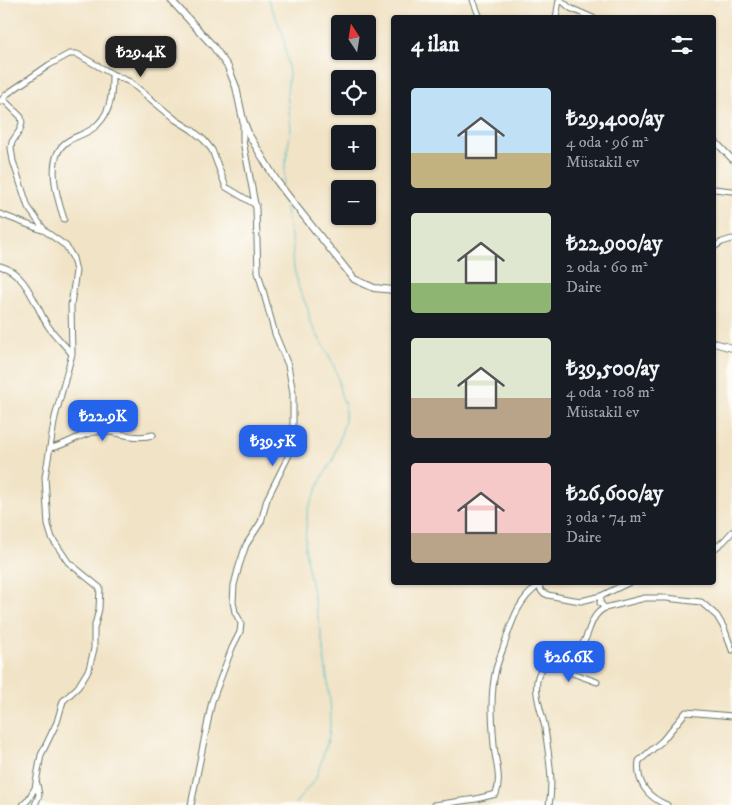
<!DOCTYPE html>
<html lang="tr">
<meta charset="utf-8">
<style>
body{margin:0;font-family:"IM FELL DW Pica",serif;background:#20242c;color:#f1f3f6;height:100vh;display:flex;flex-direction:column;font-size:19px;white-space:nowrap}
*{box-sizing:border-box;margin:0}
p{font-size:16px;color:#9ea1a6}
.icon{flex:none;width:28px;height:28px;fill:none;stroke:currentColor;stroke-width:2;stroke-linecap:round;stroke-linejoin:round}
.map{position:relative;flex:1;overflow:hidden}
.drawer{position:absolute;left:391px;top:15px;width:325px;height:570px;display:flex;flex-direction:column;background:#171b24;border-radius:5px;box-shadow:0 1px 4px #0004}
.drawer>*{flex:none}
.needle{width:32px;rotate:348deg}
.tools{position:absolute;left:331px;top:15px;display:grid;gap:10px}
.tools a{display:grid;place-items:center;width:45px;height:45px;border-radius:5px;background:#171b24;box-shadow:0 1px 4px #0004;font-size:25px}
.price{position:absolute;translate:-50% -42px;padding:0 11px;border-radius:10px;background:#2563eb;color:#fff;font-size:16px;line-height:32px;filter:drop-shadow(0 1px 2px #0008)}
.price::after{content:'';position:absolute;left:50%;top:30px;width:15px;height:11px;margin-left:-8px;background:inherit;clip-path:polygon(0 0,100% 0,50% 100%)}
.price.current{background:#222;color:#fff}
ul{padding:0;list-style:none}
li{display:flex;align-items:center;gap:15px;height:125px;padding:0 20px}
li span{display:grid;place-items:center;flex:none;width:140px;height:100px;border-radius:5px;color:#555}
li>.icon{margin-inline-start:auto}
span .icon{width:60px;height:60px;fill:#fffc;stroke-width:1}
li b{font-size:21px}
h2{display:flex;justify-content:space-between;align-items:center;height:60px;padding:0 20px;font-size:21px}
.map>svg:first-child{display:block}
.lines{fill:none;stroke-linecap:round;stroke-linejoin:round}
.stream{stroke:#51bfc8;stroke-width:1}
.minor-casing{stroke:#687767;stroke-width:7}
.major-casing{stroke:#687767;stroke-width:8}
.minor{stroke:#fff;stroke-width:5}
.major{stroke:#fff;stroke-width:6}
</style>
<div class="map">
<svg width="732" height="805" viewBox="0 0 732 805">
<rect width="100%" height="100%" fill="#fdfcf7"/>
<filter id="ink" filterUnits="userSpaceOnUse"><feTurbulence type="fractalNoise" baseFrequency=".02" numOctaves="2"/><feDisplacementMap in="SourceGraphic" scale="10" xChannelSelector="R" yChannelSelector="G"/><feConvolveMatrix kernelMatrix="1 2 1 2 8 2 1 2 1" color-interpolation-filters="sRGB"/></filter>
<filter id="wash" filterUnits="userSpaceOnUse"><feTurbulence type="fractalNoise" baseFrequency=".0096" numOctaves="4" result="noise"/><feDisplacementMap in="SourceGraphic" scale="20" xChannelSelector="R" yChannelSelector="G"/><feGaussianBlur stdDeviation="1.12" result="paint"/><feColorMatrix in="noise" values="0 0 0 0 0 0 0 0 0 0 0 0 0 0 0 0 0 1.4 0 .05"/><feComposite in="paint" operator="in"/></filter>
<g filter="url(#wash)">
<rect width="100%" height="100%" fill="#f1e3c6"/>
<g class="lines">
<path class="stream" d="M268,0l15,34 6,40 -2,20 4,34 -6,38 -1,18
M283,195l10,52 -1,13 7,29 9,20 2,13 21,37 7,18 2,15 5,13v16l-12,39 -10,16 -15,33 -2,18 -1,21 3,20 13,65 7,51 3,29 -2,23 -13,42 -22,27"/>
</g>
</g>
<g filter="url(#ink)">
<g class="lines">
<defs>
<path id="minor" d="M473,0l7,18
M561,0l9,8 23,10
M556,18l3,-18
M3,99l18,18 1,6 -2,7 -8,12 -1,6 2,13 15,46 17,24 21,15 7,12 3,13 -5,34 1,49 -17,63 -10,60 3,48 4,13 16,24 32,26 -1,21 -5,20v20l-5,20 -11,18 -15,14 -6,21 -16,33 -6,33 -7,12 -5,5
M0,102l7,-8 42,-29 20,-11h8l35,20 18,8 46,38 16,10 12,10 8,10 14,37 30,18
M714,140l18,19
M714,189l18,2
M0,214l42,16
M64,219c-7,-21 -20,-63 4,-78 10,-6 22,-8 30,-17 14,-14 14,-32 14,-50
M714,247l8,-5 10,-3
M0,266c27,7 35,40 48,60 7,10 16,18 23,27
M50,448c16,-2 29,-14 45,-16 20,-3 36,9 58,3
M714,549l10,-8 8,-9
M630,582l-29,14 -1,7 5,5 40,-10h21l35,4 16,14 7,12 8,22
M538,584l4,8 6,3 20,4 13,2 20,-5
M557,660l15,13 25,9
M35,805l4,-10 -2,-11
M191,805l21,-104 20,-53 8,-16 1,-9 -6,-11 -2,-10 1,-17 5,-19 7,-21 15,-23 6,-23 23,-46 3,-29v-31l-5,-28 -13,-31 -17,-62 -2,-63 -13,-68v-18
M434,805l42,-6 20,-5c6,-16 -1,-33 -2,-49 -2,-25 -4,-51 2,-76 3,-11 8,-22 11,-33 7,-20 13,-37 31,-50
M549,805c5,-24 -1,-52 -4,-77 -3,-16 -14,-40 -5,-56 9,-15 29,-11 39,-23 12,-13 9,-33 26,-41
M667,805c-20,-8 -31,-23 -28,-44l23,-20 24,-29 46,4"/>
<path id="major" d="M171,0l42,46 15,21 8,20 7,33 6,15 27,45 19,25 59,74 20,9 20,2
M714,343l18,5"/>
</defs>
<use href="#minor" class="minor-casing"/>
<use href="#major" class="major-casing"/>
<use href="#minor" class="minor"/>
<use href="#major" class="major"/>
</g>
</g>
</svg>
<div class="tools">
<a><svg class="needle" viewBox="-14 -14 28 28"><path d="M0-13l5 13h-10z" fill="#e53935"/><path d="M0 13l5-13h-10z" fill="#9ea1a6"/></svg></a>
<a><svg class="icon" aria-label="locate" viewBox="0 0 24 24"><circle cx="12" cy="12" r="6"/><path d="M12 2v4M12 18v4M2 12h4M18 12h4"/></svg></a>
<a>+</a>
<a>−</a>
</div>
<b class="price current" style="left:141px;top:78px">₺29.4K</b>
<b class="price" style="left:103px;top:442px">₺22.9K</b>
<b class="price" style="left:273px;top:467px">₺39.5K</b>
<b class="price" style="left:569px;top:683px">₺26.6K</b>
<section class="drawer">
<h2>4 ilan<svg class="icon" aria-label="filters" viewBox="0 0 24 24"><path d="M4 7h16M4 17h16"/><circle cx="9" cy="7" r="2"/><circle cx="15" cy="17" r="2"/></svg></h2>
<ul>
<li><span style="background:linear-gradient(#bfe0f5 65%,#c2b280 0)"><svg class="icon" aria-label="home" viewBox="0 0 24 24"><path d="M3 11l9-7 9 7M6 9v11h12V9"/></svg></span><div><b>₺29,400/ay</b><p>4 oda · 96 m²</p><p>Müstakil ev</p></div></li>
<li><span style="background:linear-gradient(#dfe7d0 70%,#8fb573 0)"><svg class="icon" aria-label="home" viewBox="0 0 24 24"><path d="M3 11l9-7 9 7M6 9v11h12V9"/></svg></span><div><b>₺22,900/ay</b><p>2 oda · 60 m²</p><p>Daire</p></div></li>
<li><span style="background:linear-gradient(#dfe7d0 60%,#b9a48a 0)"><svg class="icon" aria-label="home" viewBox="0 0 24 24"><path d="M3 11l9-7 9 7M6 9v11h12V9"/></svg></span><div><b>₺39,500/ay</b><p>4 oda · 108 m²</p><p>Müstakil ev</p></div></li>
<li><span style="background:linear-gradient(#f6c9c9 70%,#b9a48a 0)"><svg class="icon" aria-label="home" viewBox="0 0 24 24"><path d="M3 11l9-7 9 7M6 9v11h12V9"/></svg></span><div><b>₺26,600/ay</b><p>3 oda · 74 m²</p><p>Daire</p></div></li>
</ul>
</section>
</div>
